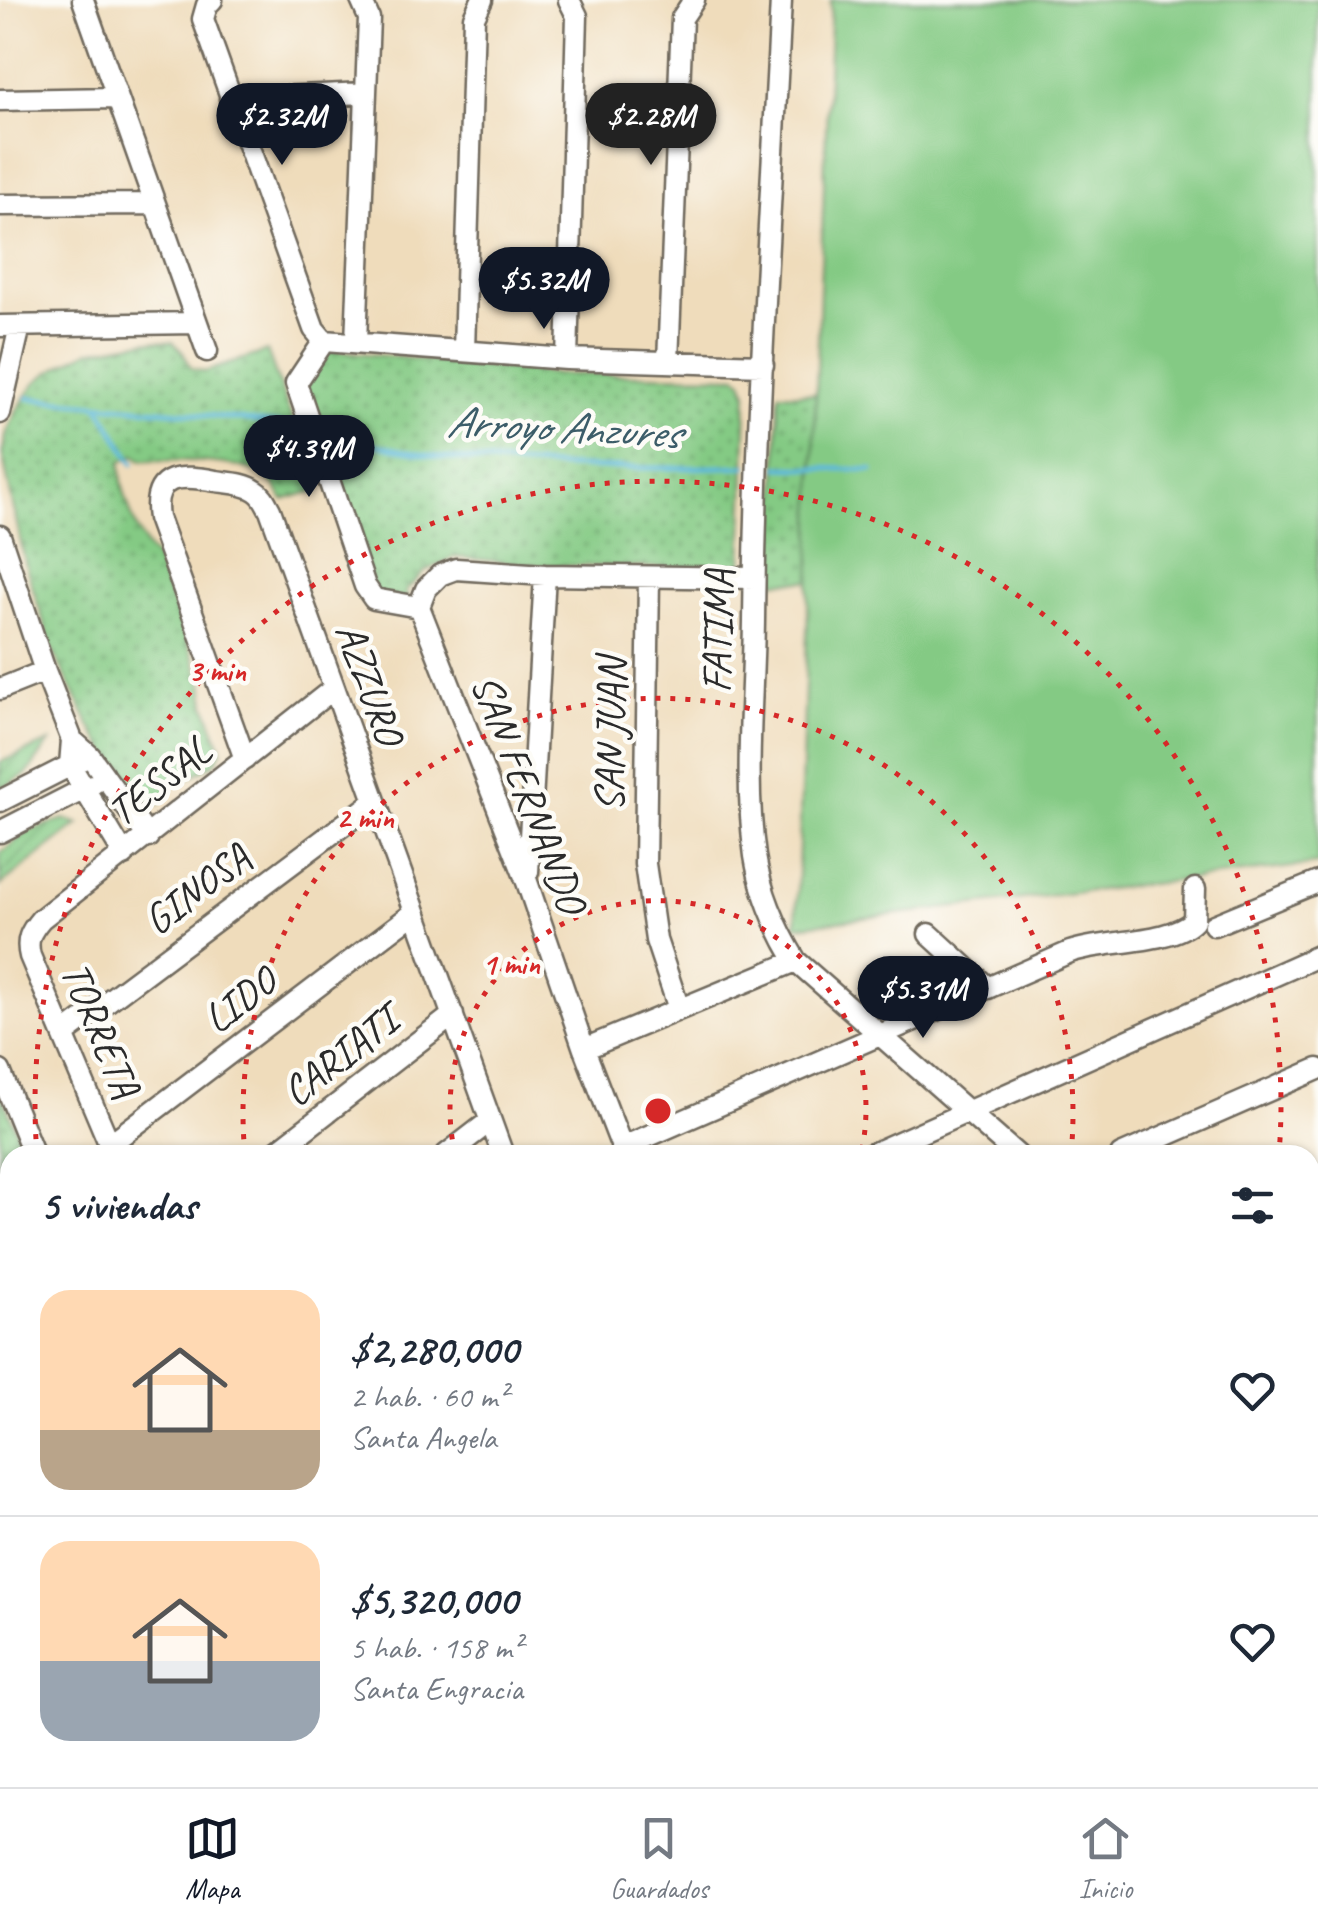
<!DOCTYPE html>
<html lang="es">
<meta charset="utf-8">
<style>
body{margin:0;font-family:Caveat,sans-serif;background:#f2f2f3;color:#1f2937;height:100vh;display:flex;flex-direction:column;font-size:38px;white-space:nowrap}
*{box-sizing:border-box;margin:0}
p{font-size:32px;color:#747a83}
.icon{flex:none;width:55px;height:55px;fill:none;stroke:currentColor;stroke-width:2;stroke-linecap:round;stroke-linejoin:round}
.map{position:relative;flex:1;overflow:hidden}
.panel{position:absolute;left:0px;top:1145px;width:1320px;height:642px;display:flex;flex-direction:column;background:#fff;border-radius:30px 30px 0 0;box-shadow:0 2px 8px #0004}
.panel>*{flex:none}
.price{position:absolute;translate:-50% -85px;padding:0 22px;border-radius:35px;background:#111827;color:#fff;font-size:32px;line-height:65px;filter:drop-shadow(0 2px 5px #0008)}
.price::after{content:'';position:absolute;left:50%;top:60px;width:30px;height:22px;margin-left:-15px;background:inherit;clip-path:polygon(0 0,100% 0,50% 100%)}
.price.active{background:#222;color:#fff}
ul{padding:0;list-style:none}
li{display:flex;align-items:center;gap:30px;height:250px;padding:0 40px}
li+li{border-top:2px solid #e0e1e3}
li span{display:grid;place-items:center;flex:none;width:280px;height:200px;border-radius:30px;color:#555}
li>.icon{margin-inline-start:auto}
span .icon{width:120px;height:120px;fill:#fffc;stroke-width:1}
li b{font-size:42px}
h2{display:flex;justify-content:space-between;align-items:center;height:120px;padding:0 40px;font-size:42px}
.tab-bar{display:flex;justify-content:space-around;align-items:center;height:140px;border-top:2px solid #e0e1e3;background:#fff;font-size:28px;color:#747a83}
.tab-bar a{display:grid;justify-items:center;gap:5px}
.tab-bar .active{color:#111827}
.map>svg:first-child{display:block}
.grass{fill:#84ca84;stroke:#587a58;stroke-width:2.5}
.park{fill:url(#park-dots);stroke:#587a58;stroke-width:2.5}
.garden{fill:url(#garden-furrows);stroke:#587a58;stroke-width:2.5}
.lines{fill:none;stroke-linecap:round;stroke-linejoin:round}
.stream{stroke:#5db9db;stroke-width:5}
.street-casing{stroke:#70695d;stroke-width:25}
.secondary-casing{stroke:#70695d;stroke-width:35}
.street{stroke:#fff;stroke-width:20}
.secondary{stroke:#f6e9c3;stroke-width:30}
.ring{fill:none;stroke:#d62828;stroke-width:5;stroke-dasharray:5 10}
.labels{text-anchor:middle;stroke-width:9;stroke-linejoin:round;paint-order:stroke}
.street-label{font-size:42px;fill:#2b2b2b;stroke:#fdfcf7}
.water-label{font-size:45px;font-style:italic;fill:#3c5d69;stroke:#fdfcf7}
.centre{fill:#d62828;stroke:#fdfcf7;stroke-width:5}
.ring-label{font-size:30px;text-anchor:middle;font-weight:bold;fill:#d62828;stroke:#fdfcf7;stroke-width:9;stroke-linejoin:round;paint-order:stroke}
</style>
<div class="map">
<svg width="1318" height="1787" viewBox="0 0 1318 1787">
<defs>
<pattern id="park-dots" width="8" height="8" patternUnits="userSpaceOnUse" patternTransform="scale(2.5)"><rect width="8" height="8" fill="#84ca84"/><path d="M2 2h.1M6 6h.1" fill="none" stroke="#6ca46c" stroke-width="1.8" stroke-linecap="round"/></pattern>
<pattern id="garden-furrows" width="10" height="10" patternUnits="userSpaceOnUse" patternTransform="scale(2.5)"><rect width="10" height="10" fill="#84ca84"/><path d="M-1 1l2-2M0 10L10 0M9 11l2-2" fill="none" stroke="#6ca46c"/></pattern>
</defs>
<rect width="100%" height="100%" fill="#fdfcf7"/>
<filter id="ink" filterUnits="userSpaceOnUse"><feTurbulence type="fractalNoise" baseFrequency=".01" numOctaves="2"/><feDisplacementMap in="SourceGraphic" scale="20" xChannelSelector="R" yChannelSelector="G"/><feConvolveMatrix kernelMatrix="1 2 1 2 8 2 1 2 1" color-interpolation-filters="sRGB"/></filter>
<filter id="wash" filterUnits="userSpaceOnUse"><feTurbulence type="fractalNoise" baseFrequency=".0048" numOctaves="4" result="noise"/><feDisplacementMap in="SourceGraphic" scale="40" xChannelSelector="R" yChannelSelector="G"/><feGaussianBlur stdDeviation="2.25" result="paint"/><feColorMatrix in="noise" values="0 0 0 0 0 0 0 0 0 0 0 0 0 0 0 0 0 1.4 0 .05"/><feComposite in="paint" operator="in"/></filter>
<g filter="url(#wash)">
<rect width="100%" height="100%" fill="#efdcbb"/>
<path class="grass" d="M831,0h487v864l-522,62z
M1318,1254v78l-8,5v-79z"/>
<path class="park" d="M145,341l28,1 10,10 8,16 14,4 62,-21 51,139 -35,10c-5,-10 -10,-19 -20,-25 -27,-15 -90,-15 -121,-15l-7,-5 -14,7c-3,24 17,78 34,95l48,126 3,22 16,46 -8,13 -42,23 -13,17 -23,-5 -47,-75 -37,-75 -26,-82 -24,-114 5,-21 10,-22 18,-27 16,-12 38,-20z
M330,350l225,24 182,2 6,4 4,13 -5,176 -204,-4 -84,-8 -29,14 -19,20 1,9 -31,-5 -72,-208z
M779,393l37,1 -6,187 -36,1z
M0,1091l26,64h-16v75l-10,-25z
M686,1778h94l-16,9h-94z"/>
<path class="garden" d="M50,742l-23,32 -27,15v-27z
M64,819l15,5 -79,62v-33l29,-22z"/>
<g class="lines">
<path class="stream" d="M28,398l162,15 108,14
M98,405l35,58
M317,432c40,8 81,19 121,25 102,12 206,13 308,9
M779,467l93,3"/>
</g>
</g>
<g filter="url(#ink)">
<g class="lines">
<defs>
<path id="street" d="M83,0l124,351
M212,0l-5,5 -4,14 111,310 10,12
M781,0c-10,207 -25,414 -27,621 -1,77 -10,158 1,235 6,38 21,72 41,105l221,194
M230,99l135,-6
M0,100l117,-2
M0,205l154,-1
M0,326l197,-3
M324,341l243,18 196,6
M324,341l-28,42 69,203 9,13 45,8
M356,342l13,-324 -8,-18
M464,351l10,-334 8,-17
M567,359l10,-343 -8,-16
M668,362l14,-344 12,-18
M0,413l20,-87
M0,536l45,135 27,69 -2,25 54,90
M649,577l-4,287 11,76 23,69
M0,689l45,-18
M72,740l18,16 58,81
M245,759l-87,-241c-7,-46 25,-43 58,-37 13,2 29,2 40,10 7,4 10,12 14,19l233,645
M0,801l83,-42
M0,832l92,-47
M528,872l17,-297
M1214,925l104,-43
M929,934l59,54
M64,1034l310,-232
M584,1049l212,-88
M0,1071l34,84
M110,1144l304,-231
M621,1148l449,-196c33,-12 101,-8 124,-32l1,-31
M114,1155l-84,-199c-4,-16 0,-24 11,-37l292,-230
M272,1155l181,-140
M446,1155l44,-34
M625,1155l-41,-106 -57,-167 -108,-275 7,-18 14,-14 16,-6 89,6 209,3
M870,1155l448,-199
M1121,1155l197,-86
M1310,1188l8,-3
M0,1462l10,10
M0,1585l10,-6
M0,1723l10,-6"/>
<path id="secondary" d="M0,1242l10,25
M0,1341l10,2
M0,1378l10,2
M1310,1379l8,-5
M1310,1485l8,-5
M251,1778l6,9
M327,1778l7,9
M636,1787l15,-9
M796,1787l17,-9"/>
</defs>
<use href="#street" class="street-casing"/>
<use href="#secondary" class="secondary-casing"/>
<use href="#street" class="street"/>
<use href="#secondary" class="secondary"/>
</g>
</g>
<g class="ring">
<path d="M455 1154A208 208 0 1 1 861 1154"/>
<path d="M245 1154A415 415 0 1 1 1071 1154"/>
<path d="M37 1154A623 623 0 1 1 1279 1154"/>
</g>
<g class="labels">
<g class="street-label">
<text transform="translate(716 631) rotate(-89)" y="15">FATIMA</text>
<text transform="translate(371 683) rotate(70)" y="15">AZZURO</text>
<text transform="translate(609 735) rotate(-89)" y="15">SAN JUAN</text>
<text transform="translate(158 780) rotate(-38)" y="15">TESSAL</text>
<text transform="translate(530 793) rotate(69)" y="15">SAN FERNANDO</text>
<text transform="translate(196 888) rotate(-37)" y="15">GINOSA</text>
<text transform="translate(239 999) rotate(-37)" y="15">LIDO</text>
<text transform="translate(102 1029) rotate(67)" y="15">TORRETA</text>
<text transform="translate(339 1055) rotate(-38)" y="15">CARIATI</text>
</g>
<g class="water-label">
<text transform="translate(563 426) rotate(3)" y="16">Arroyo Anzures</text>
</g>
</g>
<circle cx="658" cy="1111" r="15" class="centre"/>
<g class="ring-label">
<text x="217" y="681">3 min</text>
<text x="365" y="828">2 min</text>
<text x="511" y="974">1 min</text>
</g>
</svg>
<b class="price" style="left:282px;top:168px">$2.32M</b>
<b class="price active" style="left:651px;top:168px">$2.28M</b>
<b class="price" style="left:544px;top:332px">$5.32M</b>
<b class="price" style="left:309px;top:500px">$4.39M</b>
<b class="price" style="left:923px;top:1041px">$5.31M</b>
<section class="panel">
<h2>5 viviendas<svg class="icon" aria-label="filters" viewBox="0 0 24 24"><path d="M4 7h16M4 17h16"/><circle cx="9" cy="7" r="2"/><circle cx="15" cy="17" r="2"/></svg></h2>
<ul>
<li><span style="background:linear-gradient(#ffd9b3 70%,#b9a48a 0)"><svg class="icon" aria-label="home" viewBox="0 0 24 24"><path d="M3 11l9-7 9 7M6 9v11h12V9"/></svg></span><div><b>$2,280,000</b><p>2 hab. · 60 m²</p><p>Santa Angela</p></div><svg class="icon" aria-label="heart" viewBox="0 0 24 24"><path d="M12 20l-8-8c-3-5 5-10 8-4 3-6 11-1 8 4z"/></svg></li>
<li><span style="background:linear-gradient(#ffd9b3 60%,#9aa5b1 0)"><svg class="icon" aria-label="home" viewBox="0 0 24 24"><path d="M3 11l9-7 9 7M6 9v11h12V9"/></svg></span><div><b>$5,320,000</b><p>5 hab. · 158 m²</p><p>Santa Engracia</p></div><svg class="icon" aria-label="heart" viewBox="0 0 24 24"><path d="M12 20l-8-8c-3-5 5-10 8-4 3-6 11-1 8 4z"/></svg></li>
</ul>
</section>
</div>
<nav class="tab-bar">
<a class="active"><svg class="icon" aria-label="map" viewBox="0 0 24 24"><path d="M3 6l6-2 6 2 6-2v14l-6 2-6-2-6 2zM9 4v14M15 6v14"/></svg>Mapa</a>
<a><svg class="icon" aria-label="saved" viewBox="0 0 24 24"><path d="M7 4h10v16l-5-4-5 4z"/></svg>Guardados</a>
<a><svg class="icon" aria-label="home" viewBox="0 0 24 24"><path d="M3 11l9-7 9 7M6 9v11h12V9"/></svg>Inicio</a>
</nav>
